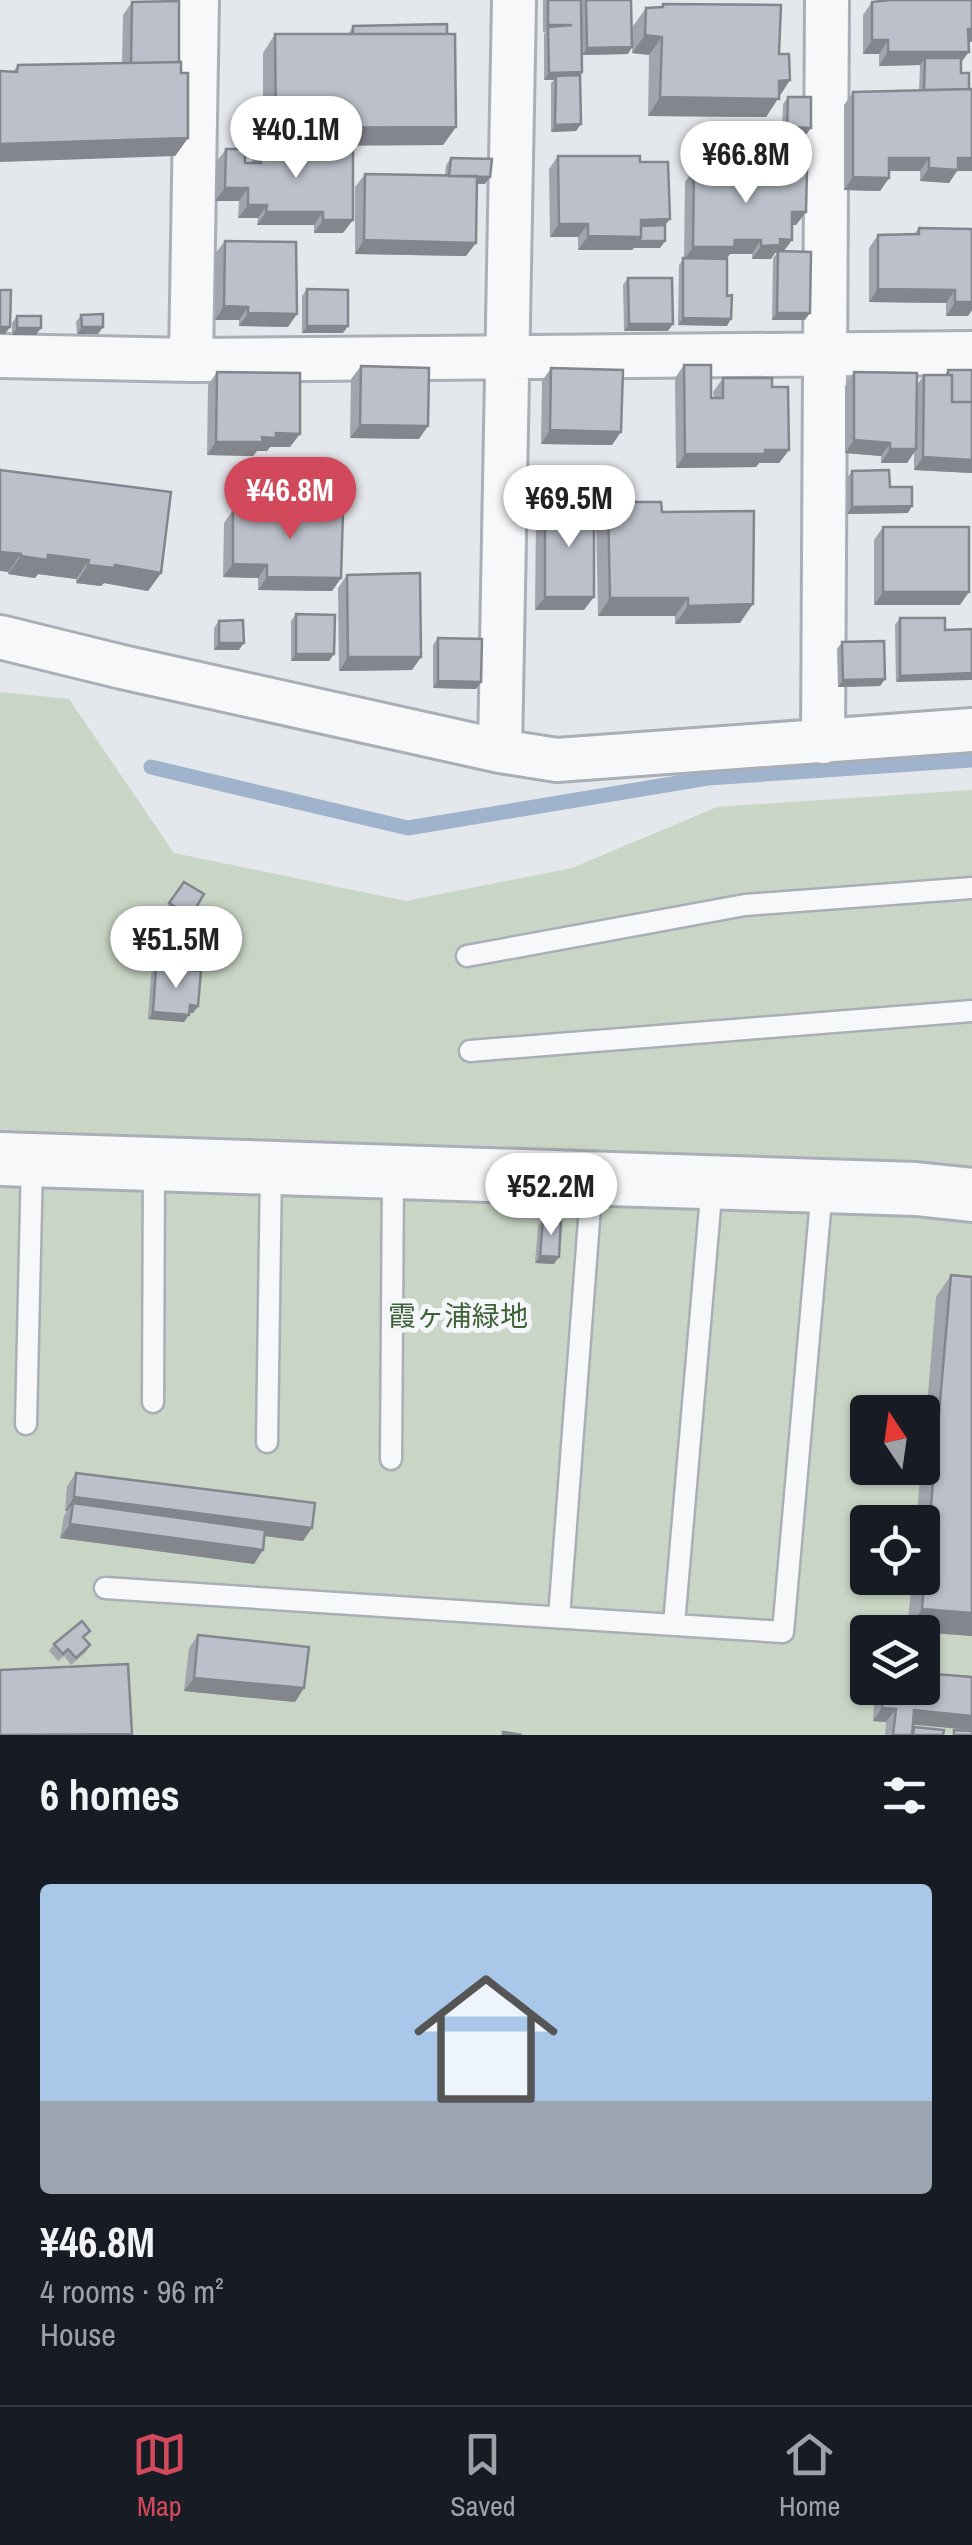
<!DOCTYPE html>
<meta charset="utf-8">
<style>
body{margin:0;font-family:"Archivo Narrow","Noto Sans JP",sans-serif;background:#242831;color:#f1f3f6;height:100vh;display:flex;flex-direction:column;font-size:38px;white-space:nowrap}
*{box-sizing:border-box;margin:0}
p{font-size:32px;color:#9ea1a6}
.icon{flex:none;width:55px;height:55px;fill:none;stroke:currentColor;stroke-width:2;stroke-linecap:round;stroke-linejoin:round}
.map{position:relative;height:1735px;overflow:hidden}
.panel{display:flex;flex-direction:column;background:#171b24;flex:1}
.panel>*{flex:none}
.needle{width:65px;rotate:347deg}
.buttons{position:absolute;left:850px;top:1395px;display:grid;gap:20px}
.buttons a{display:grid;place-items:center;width:90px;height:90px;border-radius:10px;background:#171b24;box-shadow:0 2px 8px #0004;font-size:50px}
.price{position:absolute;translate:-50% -85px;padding:0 22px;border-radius:35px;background:#fff;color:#222;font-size:32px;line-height:65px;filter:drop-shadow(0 2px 5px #0008)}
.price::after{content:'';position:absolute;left:50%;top:60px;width:30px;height:22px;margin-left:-15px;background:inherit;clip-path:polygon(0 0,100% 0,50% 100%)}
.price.on{background:#d1495b;color:#fff}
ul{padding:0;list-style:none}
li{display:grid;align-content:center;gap:20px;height:530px;padding:0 40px}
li+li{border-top:2px solid #363941}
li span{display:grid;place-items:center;height:310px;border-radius:10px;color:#555}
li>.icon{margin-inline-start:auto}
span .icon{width:180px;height:180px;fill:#fffc;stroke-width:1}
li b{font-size:42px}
h2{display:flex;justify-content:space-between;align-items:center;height:120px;padding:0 40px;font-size:42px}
.dock{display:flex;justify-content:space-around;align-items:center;height:140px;border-top:2px solid #363941;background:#171b24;font-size:28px;color:#9ea1a6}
.dock a{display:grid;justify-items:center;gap:5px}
.dock .on{color:#d1495b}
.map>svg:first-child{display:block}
.green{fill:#c9d6c5;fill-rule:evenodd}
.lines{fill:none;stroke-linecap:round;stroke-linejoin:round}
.stream{stroke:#9fb4cc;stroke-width:15}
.service-casing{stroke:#a9aeb7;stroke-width:25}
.minor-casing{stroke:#a9aeb7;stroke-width:48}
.tertiary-casing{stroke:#a9aeb7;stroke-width:58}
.service{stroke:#f7f8fa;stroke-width:20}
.minor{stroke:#f7f8fa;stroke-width:42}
.tertiary{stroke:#f7f8fa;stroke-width:52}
.wall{fill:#a1a5ae}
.shaded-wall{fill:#83868d}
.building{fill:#bbc0ca;stroke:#83868d;stroke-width:2.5}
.labels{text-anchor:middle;stroke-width:10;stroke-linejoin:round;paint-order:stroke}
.park-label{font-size:28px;fill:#3f6138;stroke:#f4f6f9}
</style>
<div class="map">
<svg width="972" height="1735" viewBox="0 0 972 1735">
<rect width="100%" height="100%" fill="#e4e7ec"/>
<path class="green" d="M0,692l69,7 105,154 232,48 166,-33 145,-61 255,-17v945h-972zM868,1412h54v56h-54zM868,1522h54v56h-54zM868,1632h54v56h-54z"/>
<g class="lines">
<path class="stream" d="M151,767l257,61 300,-50 264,-18"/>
<defs>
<path id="service" d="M467,956l278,-51 227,-17
M470,1051l502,-40
M153,1402l1,-237
M26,1424l6,-262
M267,1442l4,-273
M391,1459l2,-285
M105,1588l678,44 39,-444
M559,1617l33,-436
M674,1624l38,-440"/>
<path id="minor" d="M0,356l191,4 781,-7
M191,360l6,-360
M0,637l122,30 378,84 57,9 415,-30
M823,742l4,-742
M500,751l14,-751"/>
<path id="tertiary" d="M0,1159l916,30 56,6"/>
</defs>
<use href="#service" class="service-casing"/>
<use href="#minor" class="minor-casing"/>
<use href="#tertiary" class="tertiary-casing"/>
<use href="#service" class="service"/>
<use href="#minor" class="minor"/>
<use href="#tertiary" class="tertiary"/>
</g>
<path class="wall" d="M543,0h88l1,47 -4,7 -46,1v17l-2,3 1,49 -5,7 -25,1v-49l3,-3h-10v-46l1,-2h-2z
M883,0h89l-3,42 -8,21v10l8,16h3v82h-15l-8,12 -29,-2v-10h-31v7l-9,13 -36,-1v-85l9,-13 66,-2 1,-25 -41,1v-12h-16v-39l9,-13z
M132,2l47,60 9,76 -13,18 -162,-84 5,-7 104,-2 1,-48z
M663,4l116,50 11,26 -24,37 -118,-1 1,-61 -17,-2 1,-27 13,-18 14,-1z
M353,26l103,101 -13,18 -180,1v-93l12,-19h73z
M788,97l18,38 -24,-1 1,-30z
M750,148l34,22 22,42 -10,13h-4v15l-8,11 21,69h-33l1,-62 4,-5h-2l-4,6h-19v-5h-22l-4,5 1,67 -49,-1 1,-60 5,-7 1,-76 9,-13h52l-1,-14z
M226,149l19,14h6l9,-13 83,83h-29v-8h-57l1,-7h-20l1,-17h-24l1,-39z
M558,156l107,69v16l-5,7h-26l-2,2h-54v-13h-28l-1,-68z
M451,158l34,26h-8l-11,72 -111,-2v-67l10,-13 80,2 1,-11z
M919,228l53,1v81l-4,6h-22v-13l-77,-1v-54l9,-13 36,-1z
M225,241l63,86 -49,-1v-6h-24v-66z
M628,278l40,53h-44l-1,-46z
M307,289l36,44h-41v-37z
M81,315l22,12 -5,7h-21l-1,-12z
M17,316l19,19h-24v-12z
M684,365l27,33h3l-1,-6 10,-14 49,9 17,63 -10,13h-20l-3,4 -80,1 -1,-90z
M361,366l58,73 -69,-1 1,-59z
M551,368l61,77 -71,-1 1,-63z
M948,370h24v103l-58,-3v-17l-7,10h-26v-7l-36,-3v-67l9,-14 63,13 7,-10h21z
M217,372l73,75h-20l-3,4h-10l-4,5 -46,-1 1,-70z
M0,470l161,103 -13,18 -44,-8 -3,3 -25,-3v-4l-38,-5 -3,4 -27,-4z
M852,471l38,16 18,26 -61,1v-36z
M545,502l39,108h-49l1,-94z
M608,502l54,10 78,111 -65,1v-8h-77l-2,-95z
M233,510l108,68 -9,13 -74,-1v-12l-35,-1 1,-54z
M883,527l77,78h-86v-65z
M347,575l74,82 -9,13 -73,1 -1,-83z
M296,614l38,40 -5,7h-38v-40z
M900,618h45l-49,64 -1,-57z
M219,621l20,29h-25v-22z
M438,638l38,51 -43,-1v-43z
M842,642l43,37 -5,7 -42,1 -1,-38z
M184,882l7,34 -5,7 -21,-13z
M156,967l42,39 -5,7 -4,-1 -5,10 -36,-3 3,-45z
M543,1219l11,45 -19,-1 3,-37z
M951,1275l21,2v359l-65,-5 5,-53h10v-56h-6l5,-54h1l14,-171z
M76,1473l227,68 -38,-5 -2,14 -9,14 -194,-26 4,-22 3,-5h-2l2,-25z
M198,1635l106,53 -9,14 -111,-11 5,-43z
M85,1638l5,7 -4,7 -15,13 -7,-9 -6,5 -9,-10 5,-7z
M972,1677v53l-59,-6v4l30,7h-58l1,-13 -13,-1 2,-33h47z"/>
<path class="shaded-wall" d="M968,29h4v13h-13z
M645,35l17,2 -13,18 -17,-2z
M872,40h16l-9,14h-16z
M632,47l-4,7 -46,1 5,-7z
M888,52h81l-10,13 -34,-7 -5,7 -41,1z
M582,72l-5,7 -21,-3 -2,4h-10l5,-7z
M790,80l-24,37 -118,-1 12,-19z
M581,124l-5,7 -25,1 4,-7z
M456,127l-13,18 -180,1 13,-18z
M787,127l24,1 -5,7 -24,-1z
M188,138l-13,18 -175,6v-18z
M889,158h40l-9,13h-40z
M958,158h14v13h-15l-8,12 -29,-2 9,-13z
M787,166l-5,7 -36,2 5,-7z
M449,176l41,1 -5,7 -40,-1z
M853,177l36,1 -9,13 -36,-1z
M225,188h23l-9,13h-24z
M248,205h19l-9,13h-20z
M266,212h57l-9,13h-57z
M792,212h14l-10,13h-13z
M670,219l-10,13 -24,1 5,-13z
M323,220h30l-10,13h-29z
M559,224h29l-10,13h-28z
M588,236l53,1 24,4 -5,7h-26l-2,2h-54z
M780,239l12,1 -10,13h-7l-4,6h-19l9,-13z
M364,240l112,3 -10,13 -111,-2z
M735,240h26l-9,14h-22l-5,7 -41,-1 9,-13z
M878,289l77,1 -9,13 -77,-1z
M955,302h17v8l-4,6h-22z
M224,306l24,1 -9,13h-24z
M248,313l49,1 -9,13 -49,-1z
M777,313h33l-5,7h-33z
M683,318l48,1 -4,7 -49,-1z
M629,324h44l-5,7h-44z
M307,326h41l-5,7h-41z
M0,327h10l-5,7h-5z
M82,327h21l-5,7h-21z
M17,328h24l-5,7h-24z
M360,425l68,1 -9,13 -69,-1z
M550,430l71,2 -9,13 -71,-1z
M276,433l24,1 -10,13h-20l-3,4h-10l-4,5 -46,-1 9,-13 46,-5z
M854,440l36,3 -9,13 -36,-3z
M890,449h26l-9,14h-26z
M765,450h24l-10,13h-20l-3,4 -80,1 9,-14z
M923,457l49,3v13l-58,-3z
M912,506l-4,7 -61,1 5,-7z
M0,552l21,2 -13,18 -8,-1z
M48,555l41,5 -13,19 -38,-5 -3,4 -27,-4 13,-18z
M233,564l34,1 -9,13 -35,-1z
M88,565h27l46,8 -13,18 -44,-8 -3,3 -25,-3z
M267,577l74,1 -9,13 -74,-1z
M883,592h86l-9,13h-86z
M545,597h49l-10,13h-49z
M610,598h78l-13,18h-77z
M753,604l-13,19 -65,1 13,-18z
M219,643h25l-5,7h-25z
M296,654h38l-5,7h-38z
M348,657h73l-9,13 -73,1z
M972,673v7l-76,2 4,-6z
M885,679l-5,7 -42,1 5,-7z
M438,681l43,1 -5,7 -43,-1z
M190,1005l8,1 -5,7 -8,-1z
M153,1012l36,3 -5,7 -36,-3z
M540,1256l19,1 -5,7 -19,-1z
M74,1497l238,31 -9,13 -231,-29 1,-9 -6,8h-2z
M70,1524l193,26 -9,14 -194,-26z
M922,1609l50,4v23l-65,-5z
M194,1678l110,10 -9,14 -111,-11z
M882,1708l14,1 -10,13 -13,-1z
M914,1710l58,6v14l-67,-6z"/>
<path class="building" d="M548,0h33l1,72 -33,1 -1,-46 24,-2h-24z
M586,0h45l1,47 -45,1z
M890,0h82v29h-4l1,23h-81v-12h-16v-38z
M179,1v61l-48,1 1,-61z
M663,4l118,1 -2,49h10l1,26 -11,1v18l-119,-2 2,-60 -17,-2 1,-27 17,-1z
M447,24v10h-94v-8z
M275,34h180l1,93 -180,1z
M925,58h36v15h8v16l-45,1z
M181,62v11h7v65l-188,6v-73l17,1 1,-7z
M580,75l1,49 -26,1 1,-49z
M972,89v69h-14v12l-29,-2v-10h-40v20l-36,-1v-85z
M788,97h23v31l-24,-1z
M786,147l1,19 -36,2 -1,-20z
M226,149h19v14h16l-1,-13h93v70h-30v-8h-57l1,-7h-19v-17h-23z
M558,156h82v6h28l2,57 -29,1v17l-53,-1v-12h-29z
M451,158l41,1 -2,18 -41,-1z
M694,169l113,1 -1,42h-14v28l-12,-1v6l-19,1v-6h-26l-1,7h-41z
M365,174l112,2 -1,67 -112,-3z
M665,225v16h-26l2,-4v-11z
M919,228l53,1v73h-17v-12l-77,-1v-54l41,-1z
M225,241l71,1 1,72 -49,-1v-6l-24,-1z
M778,251l33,1 -1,61h-33z
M683,258l44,1v37l5,-1 -1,24 -48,-1z
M628,278h44l1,46h-44z
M307,289l41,1v36h-41z
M0,290h11l-1,37h-10z
M103,314v13h-21l-1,-12z
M17,316h24v12h-24z
M684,365h27v33h12v-20h49v9h16l1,63h-24v4h-80z
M361,366l68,2 -1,58 -68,-1z
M551,368l72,2 -2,62 -71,-2z
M948,370h24v32h-20v-27h-4z
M217,372l83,1v61l-24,-1v5l-14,-1 1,5h-47z
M854,372l63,1 -1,76h-26v-6l-36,-3z
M924,375h28v27h20v58l-49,-3z
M0,470l171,22 -10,81 -46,-8 -1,3 -26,-3 1,-5 -41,-5 -1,5 -26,-4v-2l-21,-2z
M889,470l1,17h22v19l-60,1v-36z
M545,502l49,1v94h-49z
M608,502h53l1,10 92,-1 -1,93 -65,2v-8h-78z
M233,510l110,2 -2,66 -74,-1v-12l-34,-1z
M883,527h86v65h-86z
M420,573l1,84h-73l-1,-82z
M296,614l39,1 -1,39h-38z
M900,618h45v12l27,-1v44l-72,3z
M243,620l1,23h-25v-22z
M438,638l44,1 -1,43 -43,-1z
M884,641l1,38 -42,1 -1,-38z
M184,882l20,12 -13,22 -22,-13z
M156,967l45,4 -3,35 -8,-1 -1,10 -36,-3z
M543,1219h18l-2,38 -19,-1z
M951,1275l21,2v336l-50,-4z
M76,1473l239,30 -3,25 -238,-31z
M73,1503l192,27 -2,20 -193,-26z
M82,1621l8,10 -7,6 7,8 -14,13 -8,-9 -5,5 -9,-10z
M198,1635l111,12 -5,41 -110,-10z
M128,1664l4,70 -132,1v-65z
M922,1673l50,4v39l-58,-6 -2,25h-19l3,-26 -14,-1 2,-20h38z
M914,1727l30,3 -1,5h-30z
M954,1730l18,1v4h-18z
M503,1732l19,3h-19z"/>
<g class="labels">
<g class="park-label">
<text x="458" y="1326">霞ヶ浦緑地</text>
</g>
</g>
</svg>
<div class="buttons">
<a><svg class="needle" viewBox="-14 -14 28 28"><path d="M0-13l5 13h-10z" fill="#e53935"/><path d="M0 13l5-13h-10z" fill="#9ea1a6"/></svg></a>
<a><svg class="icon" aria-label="locate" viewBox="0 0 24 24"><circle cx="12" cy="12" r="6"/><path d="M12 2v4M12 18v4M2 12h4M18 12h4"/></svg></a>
<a><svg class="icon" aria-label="layers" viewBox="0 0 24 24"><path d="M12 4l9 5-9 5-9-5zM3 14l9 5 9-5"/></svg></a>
</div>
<b class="price" style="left:296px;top:181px">¥40.1M</b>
<b class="price" style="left:746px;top:206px">¥66.8M</b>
<b class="price on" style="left:290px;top:542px">¥46.8M</b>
<b class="price" style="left:569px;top:550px">¥69.5M</b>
<b class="price" style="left:176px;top:991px">¥51.5M</b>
<b class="price" style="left:551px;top:1238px">¥52.2M</b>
</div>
<section class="panel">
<h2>6 homes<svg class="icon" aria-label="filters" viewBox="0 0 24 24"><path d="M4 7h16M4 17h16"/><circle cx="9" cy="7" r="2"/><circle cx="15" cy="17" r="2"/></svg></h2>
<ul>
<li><span style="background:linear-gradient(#a9c7e8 70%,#9aa5b1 0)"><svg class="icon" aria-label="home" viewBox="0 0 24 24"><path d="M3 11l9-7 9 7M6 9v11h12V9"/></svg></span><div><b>¥46.8M</b><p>4 rooms · 96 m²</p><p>House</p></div></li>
</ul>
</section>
<nav class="dock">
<a class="on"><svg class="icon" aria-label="map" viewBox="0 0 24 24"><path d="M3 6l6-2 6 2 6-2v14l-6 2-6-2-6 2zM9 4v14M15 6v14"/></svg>Map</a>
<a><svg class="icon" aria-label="saved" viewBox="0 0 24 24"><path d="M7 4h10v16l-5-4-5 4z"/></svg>Saved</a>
<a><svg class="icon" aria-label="home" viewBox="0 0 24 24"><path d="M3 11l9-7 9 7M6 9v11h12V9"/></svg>Home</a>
</nav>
